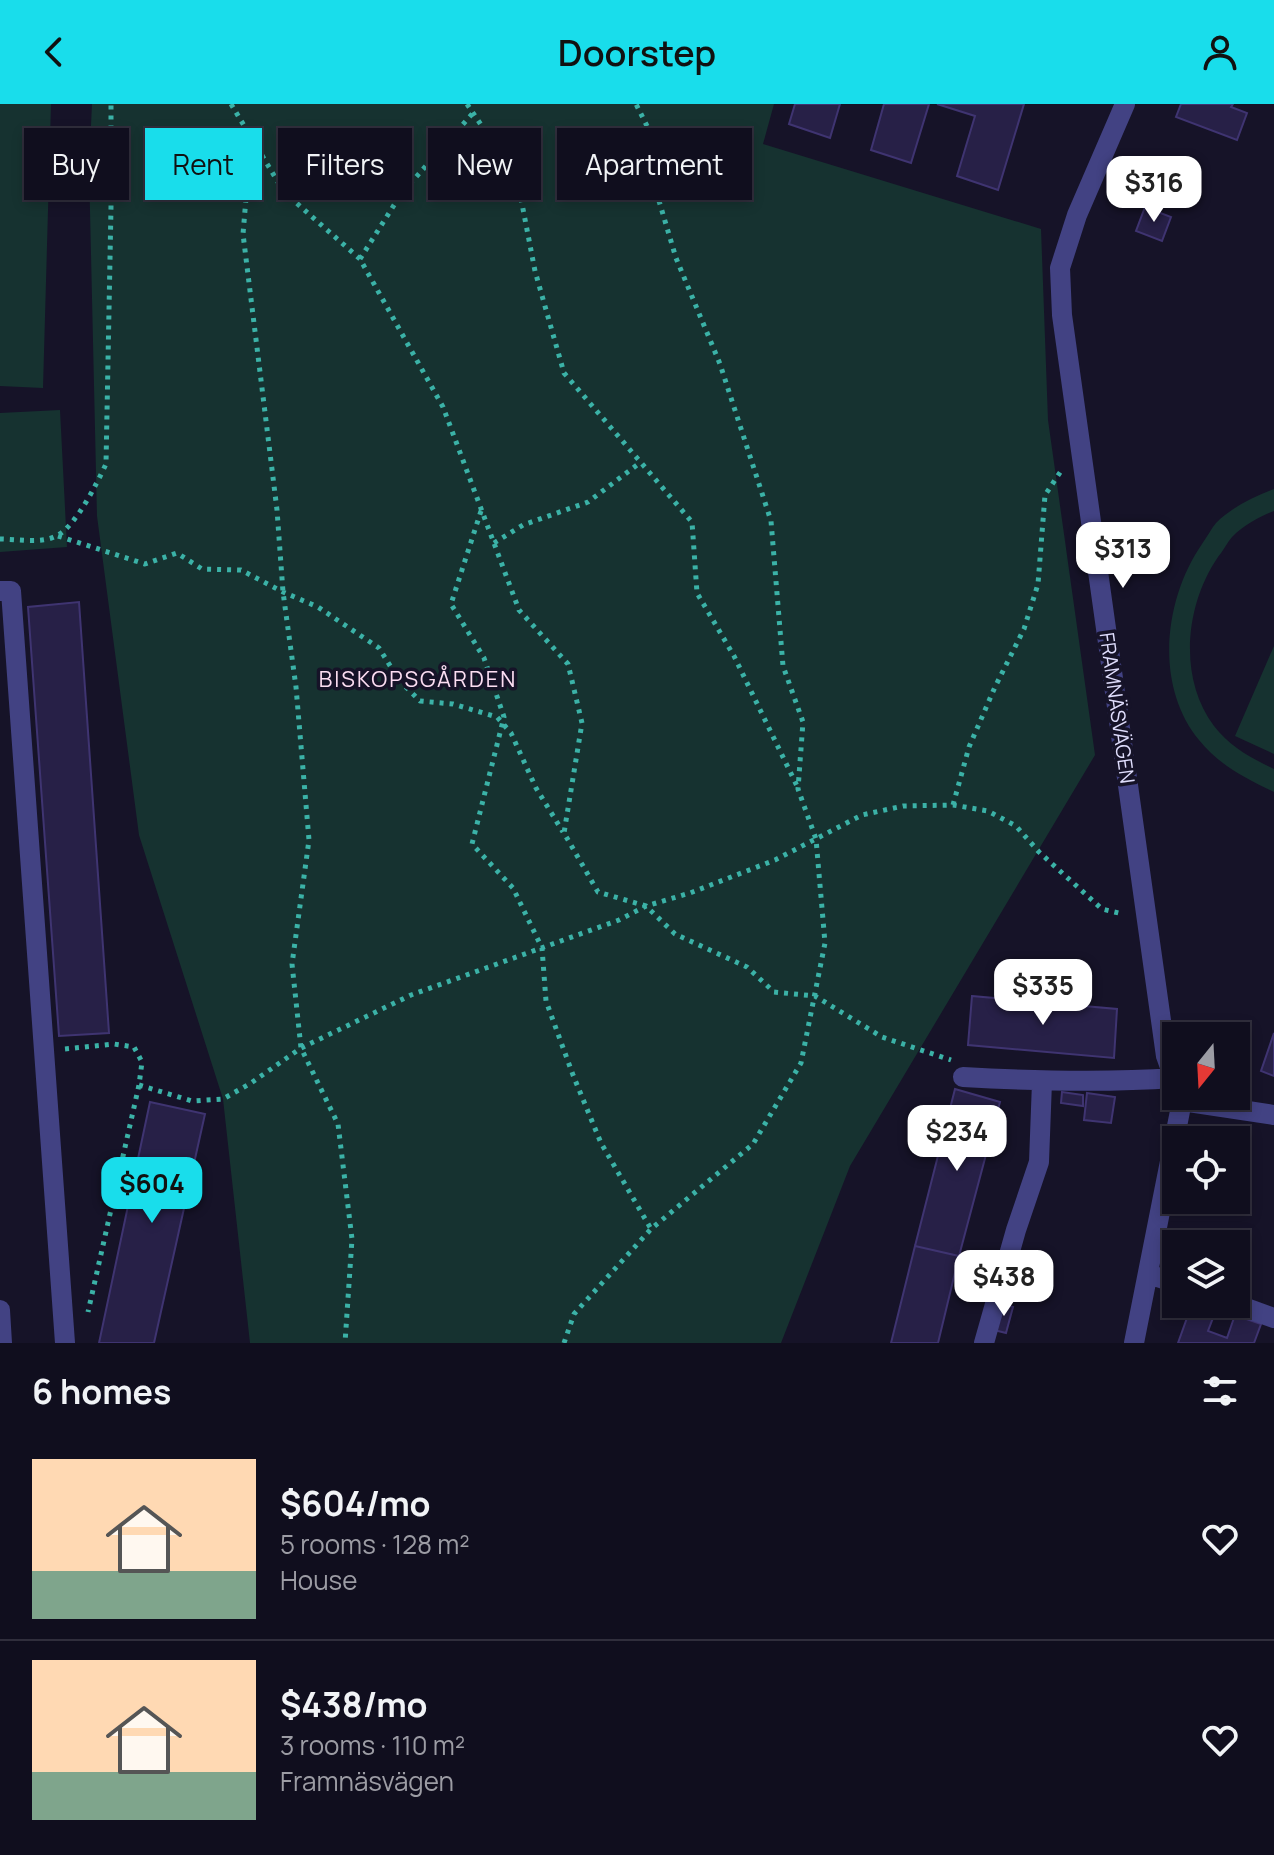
<!DOCTYPE html>
<meta charset="utf-8">
<style>
body{margin:0;font-family:Manrope,sans-serif;background:#1e1c2b;color:#f1f3f6;height:100vh;display:flex;flex-direction:column;font-size:30px;white-space:nowrap}
*{box-sizing:border-box;margin:0}
p{font-size:26px;color:#9c9ca4}
.icon{flex:none;width:44px;height:44px;fill:none;stroke:currentColor;stroke-width:2;stroke-linecap:round;stroke-linejoin:round}
.map{position:relative;height:1239px;overflow:hidden}
.sheet{display:flex;flex-direction:column;background:#100e1e;flex:1}
.sheet>*{flex:none}
.banner{position:absolute;left:24px;top:24px;width:800px;height:72px;display:flex;gap:16px}
.needle{width:52px;rotate:198deg}
.buttons{position:absolute;left:1162px;top:918px;display:grid;gap:16px}
.buttons a{display:grid;place-items:center;width:88px;height:88px;border-radius:0px;background:#100e1e;box-shadow:0 4px 12px #0003,0 0 0 2px #302e3c;font-size:40px}
.price{position:absolute;translate:-50% -68px;padding:0 18px;border-radius:16px;background:#fff;color:#222;font-size:26px;line-height:52px;filter:drop-shadow(0 2px 4px #0008)}
.price::after{content:'';position:absolute;left:50%;top:48px;width:24px;height:18px;margin-left:-12px;background:inherit;clip-path:polygon(0 0,100% 0,50% 100%)}
.price.selected{background:#19ddeb;color:#111}
ul{padding:0;list-style:none}
li{display:flex;align-items:center;gap:24px;height:200px;padding:0 32px}
li+li{border-top:2px solid #302e3c}
li span{display:grid;place-items:center;flex:none;width:224px;height:160px;border-radius:0px;color:#555}
li>.icon{margin-inline-start:auto}
span .icon{width:96px;height:96px;fill:#fffc;stroke-width:1}
li b{font-size:34px}
h2{display:flex;justify-content:space-between;align-items:center;height:96px;padding:0 32px;font-size:34px}
.tag{padding:0 28px;border-radius:0px;background:#100e1e;box-shadow:0 4px 12px #0003,0 0 0 2px #302e3c;font-size:28px;line-height:72px}
.tag.selected{background:#19ddeb;color:#111}
header{display:flex;justify-content:space-between;align-items:center;height:104px;padding:0 32px;background:#19ddeb;color:#111;font-size:36px;font-weight:600}
.map>svg:first-child{display:block}
.green{fill:#163230}
.building{fill:#272047;stroke:#3f3471;stroke-width:2}
.lines{fill:none;stroke-linecap:round;stroke-linejoin:round}
.path{stroke:#3bb2a7;stroke-width:5;stroke-dasharray:4 6;stroke-linecap:butt}
.minor{stroke:#424283;stroke-width:20}
.labels{text-anchor:middle;stroke-width:7;stroke-linejoin:round;paint-order:stroke}
.street-label{font-size:20px;fill:#dfddfc;stroke:#161328}
.neighbourhood-label{font-size:22px;letter-spacing:2px;fill:#fcdef2;stroke:#161328}
</style>
<header><svg class="icon" aria-label="back" viewBox="0 0 24 24"><path d="M15 5l-7 7 7 7"/></svg>Doorstep<svg class="icon" aria-label="person" viewBox="0 0 24 24"><circle cx="12" cy="8" r="4"/><path d="M4 21q1-7 8-7t8 7"/></svg></header>
<div class="map">
<svg width="1274" height="1239" viewBox="0 0 1274 1239">
<rect width="100%" height="100%" fill="#161328"/>
<path class="green" d="M0,0h51l-8,284 -43,-2z
M92,0h682l-11,40 278,85 7,191 47,335 -245,411 -69,177h-531l-27,-244 -84,-264 -42,-319 -8,-349z
M60,306l7,137 -67,5v-139z
M1274,385v22c-15,6 -30,14 -42,26 -5,6 -9,14 -14,20 -33,48 -40,121 -4,169 16,21 37,32 60,43v23c-29,-14 -55,-27 -75,-52 -45,-55 -35,-141 3,-196 5,-7 9,-15 14,-21 16,-16 37,-26 58,-34z
M1274,542v108l-39,-18z"/>
<path class="building" d="M795,0h45l-10,34 -41,-14z
M884,0h45l-18,59 -40,-13z
M937,0h87l-26,86 -41,-14 18,-60z
M1181,0h52l-2,3 16,6 -10,27 -61,-23z
M1145,103l26,10 -9,24 -26,-10z
M79,498l30,431 -50,3 -31,-429z
M972,892l145,13 -3,49 -146,-13z
M1274,929v43l-13,-5z
M955,985l45,13 -41,154 -44,-10z
M1062,988l21,3v11l-22,-3z
M1087,989l28,4 -4,26 -27,-3z
M150,998l55,12 -51,229h-55z
M915,1142l44,10 -21,87h-47z
M1001,1200l12,3 -7,26 -12,-3z
M1192,1200h6l18,6 -8,21 19,7 8,-23 26,9 -7,19h-76z"/>
<g class="lines">
<path class="path" d="M231,0l53,88 76,67 83,148 76,203 49,54 14,59 -18,110 34,59 48,14 29,28 72,33 27,25 41,4 67,41 69,23
M467,0l50,74 18,93 29,102 128,149 5,71 37,63 64,132
M251,35l-8,95 34,276 6,82 13,95 13,153 -17,124 9,84 37,76 14,115 -7,104
M360,155l41,-65 72,-81
M481,407l-30,93 33,54 20,59 -32,127 41,44 29,60 4,53 27,74 28,68 50,86
M58,432l87,28 32,-11 25,16 39,1 42,22 35,15 61,41 20,32 21,21 33,3 44,13 14,16 25,55 27,44
M0,435c17,0 41,5 56,-3 19,-8 41,-53 50,-72l5,-257v-103
M494,439l29,-18 65,-23 53,-40
M953,701l16,-58 26,-60 29,-58 14,-45 7,-89 16,-24
M65,945l49,-5 20,3 8,15 -3,23 -51,227
M139,981l53,16 31,-2 28,-16 50,-35 110,-53 208,-75 27,-14 44,-13 85,-33 87,-45 41,-9 50,-1 35,6 28,15 23,26 63,57 21,5
M564,1239l10,-29 77,-85 102,-85 48,-81 24,-120 -9,-104 -18,-50 5,-67 -20,-56 -12,-145 -51,-157 -44,-106 -25,-84 -3,-46 -12,-24"/>
<path class="minor" d="M1125,0l-48,111 -17,53 2,47 104,741 10,28
M0,487h11l54,752
M963,973c71,4 140,6 211,1
M1182,997l92,14
M1148,1170l28,9
M1235,1200l39,14
M0,1206l2,33
M984,1239l32,-113 23,-68 3,-80
M1134,1239l48,-242 -2,-5"/>
</g>
<g class="labels">
<g class="street-label">
<text transform="translate(1117 604) rotate(82)" y="7">FRAMNÄSVÄGEN</text>
</g>
<g class="neighbourhood-label">
<text x="418" y="583">BISKOPSGÅRDEN</text>
</g>
</g>
</svg>
<div class="buttons">
<a><svg class="needle" viewBox="-14 -14 28 28"><path d="M0-13l5 13h-10z" fill="#e53935"/><path d="M0 13l5-13h-10z" fill="#9c9ca4"/></svg></a>
<a><svg class="icon" aria-label="locate" viewBox="0 0 24 24"><circle cx="12" cy="12" r="6"/><path d="M12 2v4M12 18v4M2 12h4M18 12h4"/></svg></a>
<a><svg class="icon" aria-label="layers" viewBox="0 0 24 24"><path d="M12 4l9 5-9 5-9-5zM3 14l9 5 9-5"/></svg></a>
</div>
<b class="price" style="left:1154px;top:120px">$316</b>
<b class="price" style="left:1123px;top:486px">$313</b>
<b class="price" style="left:1043px;top:923px">$335</b>
<b class="price" style="left:957px;top:1069px">$234</b>
<b class="price selected" style="left:152px;top:1121px">$604</b>
<b class="price" style="left:1004px;top:1214px">$438</b>
<div class="banner">
<a class="tag">Buy</a>
<a class="tag selected">Rent</a>
<a class="tag">Filters</a>
<a class="tag">New</a>
<a class="tag">Apartment</a>
</div>
</div>
<section class="sheet">
<h2>6 homes<svg class="icon" aria-label="filters" viewBox="0 0 24 24"><path d="M4 7h16M4 17h16"/><circle cx="9" cy="7" r="2"/><circle cx="15" cy="17" r="2"/></svg></h2>
<ul>
<li><span style="background:linear-gradient(#ffd9b3 70%,#7fa58c 0)"><svg class="icon" aria-label="home" viewBox="0 0 24 24"><path d="M3 11l9-7 9 7M6 9v11h12V9"/></svg></span><div><b>$604/mo</b><p>5 rooms · 128 m²</p><p>House</p></div><svg class="icon" aria-label="heart" viewBox="0 0 24 24"><path d="M12 20l-8-8c-3-5 5-10 8-4 3-6 11-1 8 4z"/></svg></li>
<li><span style="background:linear-gradient(#ffd9b3 70%,#7fa58c 0)"><svg class="icon" aria-label="home" viewBox="0 0 24 24"><path d="M3 11l9-7 9 7M6 9v11h12V9"/></svg></span><div><b>$438/mo</b><p>3 rooms · 110 m²</p><p>Framnäsvägen</p></div><svg class="icon" aria-label="heart" viewBox="0 0 24 24"><path d="M12 20l-8-8c-3-5 5-10 8-4 3-6 11-1 8 4z"/></svg></li>
</ul>
</section>
